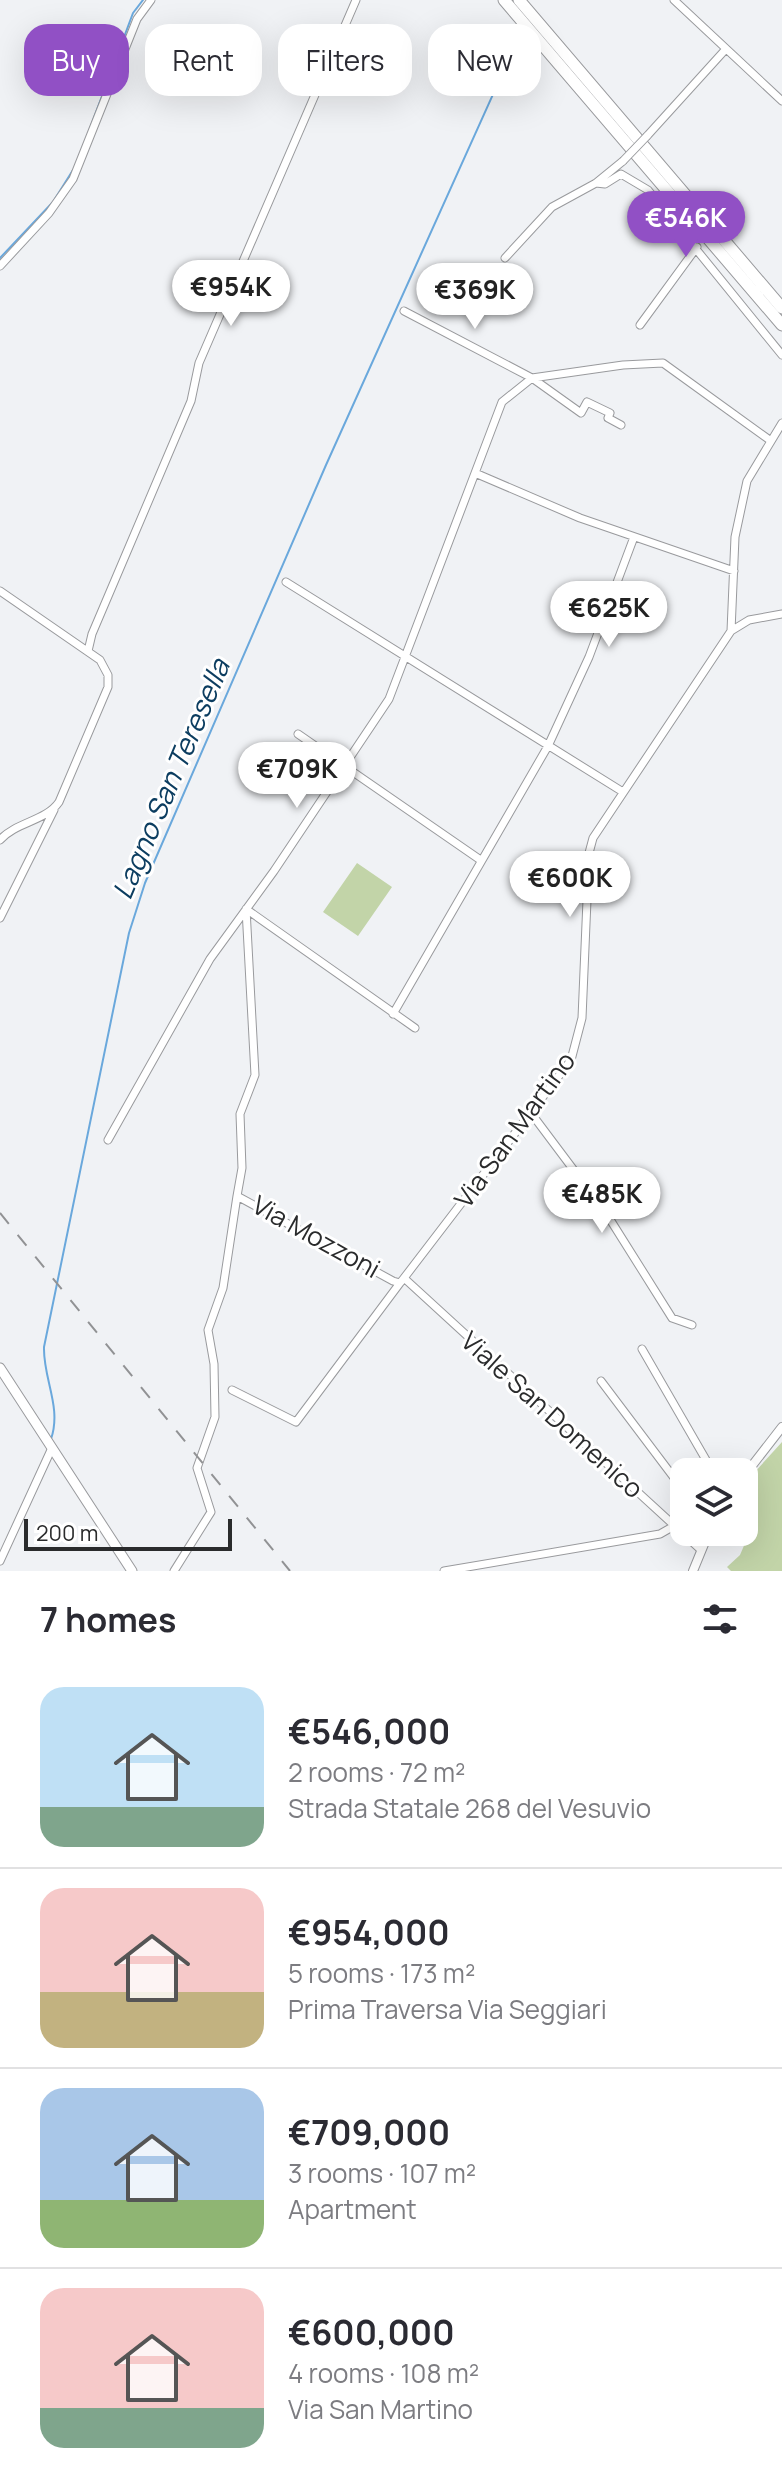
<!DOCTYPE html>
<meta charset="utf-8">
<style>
body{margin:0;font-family:Manrope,sans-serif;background:#f7f7f7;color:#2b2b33;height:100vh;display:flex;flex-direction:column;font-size:30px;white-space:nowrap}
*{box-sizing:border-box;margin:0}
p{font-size:26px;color:#7c7c81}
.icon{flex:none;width:44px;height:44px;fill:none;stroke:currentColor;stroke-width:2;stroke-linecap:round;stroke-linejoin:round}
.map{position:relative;height:1571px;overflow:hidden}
.sheet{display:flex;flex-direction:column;background:#fff;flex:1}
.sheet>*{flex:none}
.guide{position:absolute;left:24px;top:24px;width:734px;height:72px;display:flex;gap:16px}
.tools{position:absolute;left:670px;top:1458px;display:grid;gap:16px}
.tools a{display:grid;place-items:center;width:88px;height:88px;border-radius:16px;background:#fff;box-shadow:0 8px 32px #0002;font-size:40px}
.scale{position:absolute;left:24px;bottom:20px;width:208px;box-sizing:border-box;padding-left:8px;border:4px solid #2a2b2c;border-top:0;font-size:22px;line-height:28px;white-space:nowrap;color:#2a2b2c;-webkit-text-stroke:6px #fff;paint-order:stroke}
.price{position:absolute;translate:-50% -68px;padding:0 18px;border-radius:28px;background:#fff;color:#222;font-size:26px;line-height:52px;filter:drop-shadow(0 2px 4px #0008)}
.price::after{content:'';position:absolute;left:50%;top:48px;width:24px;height:18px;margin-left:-12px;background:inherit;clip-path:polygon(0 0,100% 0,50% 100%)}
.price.selected{background:#9150c5;color:#fff}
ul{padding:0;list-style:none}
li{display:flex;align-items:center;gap:24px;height:200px;padding:0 40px}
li+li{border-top:2px solid #e1e1e2}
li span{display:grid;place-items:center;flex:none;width:224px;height:160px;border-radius:24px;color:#555}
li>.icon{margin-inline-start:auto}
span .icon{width:96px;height:96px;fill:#fffc;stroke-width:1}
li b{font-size:34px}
h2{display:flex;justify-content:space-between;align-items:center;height:96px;padding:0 40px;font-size:34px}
.pill{padding:0 28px;border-radius:24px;background:#fff;box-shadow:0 8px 32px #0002;font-size:28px;line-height:72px}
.pill.selected{background:#9150c5;color:#fff}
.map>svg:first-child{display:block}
.green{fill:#c2d4a8}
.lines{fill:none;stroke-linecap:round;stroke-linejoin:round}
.stream{stroke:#6aa8dc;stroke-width:2}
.minor-casing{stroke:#999a9d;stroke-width:9}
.tertiary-casing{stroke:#999a9d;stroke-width:10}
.secondary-casing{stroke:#999a9d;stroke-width:11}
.trunk-casing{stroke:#999a9d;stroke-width:13}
.minor{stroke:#fff;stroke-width:7}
.tertiary{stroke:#fff;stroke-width:8}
.secondary{stroke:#fff;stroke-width:9}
.trunk{stroke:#fff;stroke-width:11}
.rail{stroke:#919294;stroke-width:2;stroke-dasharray:14 14;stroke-linecap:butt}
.minor-bridge-casing{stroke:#999a9d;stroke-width:9;stroke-linecap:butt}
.minor-bridge{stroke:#fff;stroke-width:7}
.labels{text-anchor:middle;stroke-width:6;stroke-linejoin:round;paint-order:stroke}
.street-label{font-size:26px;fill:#2a2b2c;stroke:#fff}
.water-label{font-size:28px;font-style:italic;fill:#0c3d60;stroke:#fff}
</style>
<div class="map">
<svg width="782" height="1571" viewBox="0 0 782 1571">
<rect width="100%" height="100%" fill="#f0f2f5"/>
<path class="green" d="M357,863l35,24 -34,49 -35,-24z
M782,1442v129h-51l-4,-4 13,-12 15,-35 -3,-8 -8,-3v-25z"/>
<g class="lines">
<path class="stream" d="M89,131l44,-118 10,-13
M0,258l53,-56 20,-32
M51,1439c11,-32 -8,-60 -7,-92l85,-414 16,-50 181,-418 196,-435"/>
<defs>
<path id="minor" d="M674,0l108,101
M647,136l78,-86
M596,183l9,1 16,-10 27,16 134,165
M505,258l47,-51 44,-24 27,-22
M0,266l49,-53 24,-34 64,-160 14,-19
M404,311l128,67 49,35 6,-11 23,11 -2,5 13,7
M640,325l57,-78
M734,571l-154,-53 -105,-45 27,-71 30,-24 91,-13 40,-2 108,78
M286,582l337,210
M0,591l100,69 8,15v12l-49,115c-13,19 -43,20 -59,38
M731,631l4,-94 12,-56 35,-58
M88,651l4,-17 99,-233 8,-38 157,-363
M298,734l181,125
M246,909l169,119
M0,918l54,-108
M393,1014l155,-268 41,-89 45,-120
M531,1113l75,100 66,105 20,7
M108,1140l102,-181 64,-88 115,-172 86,-226
M237,1196l5,-28 -2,-54 15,-39 -9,-166
M404,1278l167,-218 11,-42 7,-165 4,-15 138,-207 18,-11 33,-6
M404,1278l297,272
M642,1349l71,123
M601,1381l83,110
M232,1390l64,32 104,-139
M0,1561l51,-111
M174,1571l37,-59 -14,-44 18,-51 -1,-53 -6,-34 15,-42 14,-92 156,85 7,2 4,-5
M444,1571l216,-37 14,-8"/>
<path id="tertiary" d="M744,1476l38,-49
M693,1571l16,-39"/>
<path id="secondary" d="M0,1368l132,203"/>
<path id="trunk" d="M504,0l278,325
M519,0l263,308"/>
</defs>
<use href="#minor" class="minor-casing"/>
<use href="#tertiary" class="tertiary-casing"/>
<use href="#secondary" class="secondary-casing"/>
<use href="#trunk" class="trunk-casing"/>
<use href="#minor" class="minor"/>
<use href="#tertiary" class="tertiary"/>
<use href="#secondary" class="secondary"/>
<use href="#trunk" class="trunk"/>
<path class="rail" d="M0,1213l290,358"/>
<defs>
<path id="minor-bridge" d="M623,161l24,-25"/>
</defs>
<use href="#minor-bridge" class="minor-bridge-casing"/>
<use href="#minor-bridge" class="minor-bridge"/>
</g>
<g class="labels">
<g class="street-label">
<text transform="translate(515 1130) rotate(-54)" y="9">Via San Martino</text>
<text transform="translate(316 1237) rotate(29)" y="9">Via Mozzoni</text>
<text transform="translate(552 1415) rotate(42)" y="9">Viale San Domenico</text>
</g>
<g class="water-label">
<text transform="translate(171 779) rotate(-67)" y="10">Lagno San Teresella</text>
</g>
</g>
</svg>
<div class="tools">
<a><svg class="icon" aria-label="layers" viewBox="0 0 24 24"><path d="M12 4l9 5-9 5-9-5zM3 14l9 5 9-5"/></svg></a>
</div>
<div class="scale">200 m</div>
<b class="price selected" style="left:686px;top:259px">€546K</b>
<b class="price" style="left:231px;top:328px">€954K</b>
<b class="price" style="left:475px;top:331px">€369K</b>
<b class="price" style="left:609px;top:649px">€625K</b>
<b class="price" style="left:297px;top:810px">€709K</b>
<b class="price" style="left:570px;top:919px">€600K</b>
<b class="price" style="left:602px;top:1235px">€485K</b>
<div class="guide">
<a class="pill selected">Buy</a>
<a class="pill">Rent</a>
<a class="pill">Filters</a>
<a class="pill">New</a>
</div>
</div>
<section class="sheet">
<h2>7 homes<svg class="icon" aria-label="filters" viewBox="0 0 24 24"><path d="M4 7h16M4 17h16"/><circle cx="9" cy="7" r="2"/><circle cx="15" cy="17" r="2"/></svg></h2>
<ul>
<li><span style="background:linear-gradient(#bfe0f5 75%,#7fa58c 0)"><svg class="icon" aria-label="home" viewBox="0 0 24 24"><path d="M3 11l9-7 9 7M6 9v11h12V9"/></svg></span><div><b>€546,000</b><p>2 rooms · 72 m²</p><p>Strada Statale 268 del Vesuvio</p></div></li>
<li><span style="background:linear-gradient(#f6c9c9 65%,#c2b280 0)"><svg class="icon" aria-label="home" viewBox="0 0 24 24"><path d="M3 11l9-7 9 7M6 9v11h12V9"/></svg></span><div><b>€954,000</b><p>5 rooms · 173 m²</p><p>Prima Traversa Via Seggiari</p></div></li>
<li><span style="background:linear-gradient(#a9c7e8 70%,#8fb573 0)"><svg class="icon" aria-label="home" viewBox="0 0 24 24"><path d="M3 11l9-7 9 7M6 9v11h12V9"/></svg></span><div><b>€709,000</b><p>3 rooms · 107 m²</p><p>Apartment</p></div></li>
<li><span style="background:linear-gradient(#f6c9c9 75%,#7fa58c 0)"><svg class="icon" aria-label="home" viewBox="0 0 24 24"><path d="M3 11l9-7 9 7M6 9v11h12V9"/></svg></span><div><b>€600,000</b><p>4 rooms · 108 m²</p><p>Via San Martino</p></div></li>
</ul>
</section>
